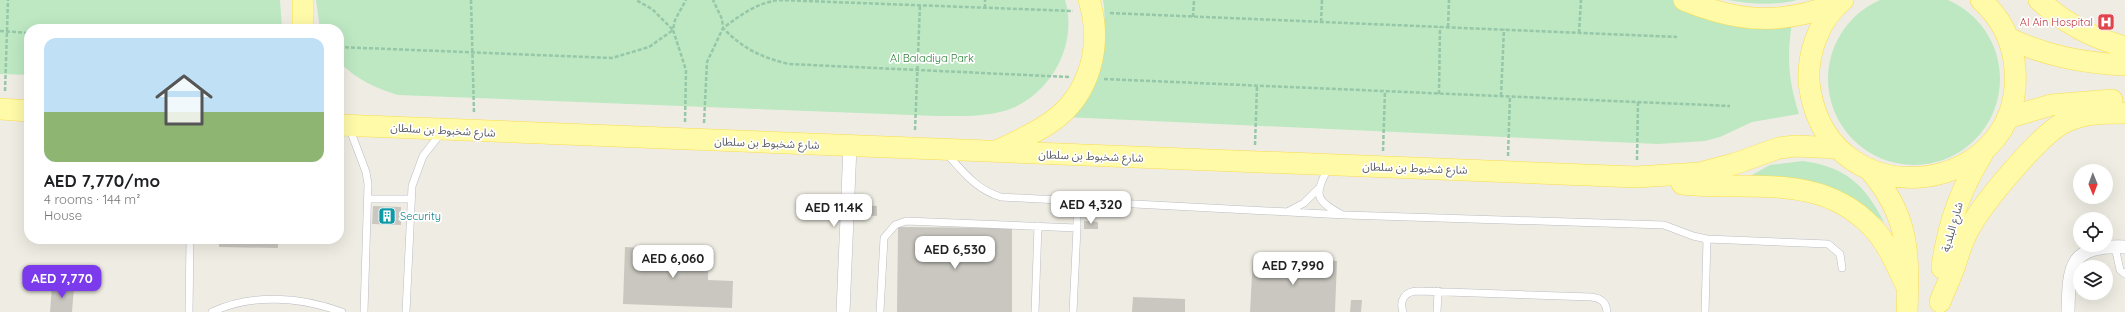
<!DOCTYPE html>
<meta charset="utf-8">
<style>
body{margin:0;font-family:Quicksand,"Noto Sans Arabic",sans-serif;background:#f6f6f6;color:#202124;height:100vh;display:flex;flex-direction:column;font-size:15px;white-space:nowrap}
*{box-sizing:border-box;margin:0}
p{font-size:13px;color:#757577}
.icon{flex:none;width:22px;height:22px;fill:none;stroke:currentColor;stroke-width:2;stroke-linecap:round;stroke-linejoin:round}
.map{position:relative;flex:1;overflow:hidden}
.drawer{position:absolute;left:24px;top:24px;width:320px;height:220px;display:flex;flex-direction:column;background:#fff;border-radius:16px;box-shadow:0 4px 16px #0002}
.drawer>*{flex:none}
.needle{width:26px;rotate:179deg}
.tools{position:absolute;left:2073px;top:164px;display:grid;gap:8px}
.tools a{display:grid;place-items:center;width:40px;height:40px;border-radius:50%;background:#fff;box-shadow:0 4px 16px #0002;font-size:20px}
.price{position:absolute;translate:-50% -34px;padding:0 9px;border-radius:8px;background:#fff;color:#222;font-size:13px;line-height:26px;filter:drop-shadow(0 1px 2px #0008)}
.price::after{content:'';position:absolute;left:50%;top:24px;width:12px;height:9px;margin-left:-6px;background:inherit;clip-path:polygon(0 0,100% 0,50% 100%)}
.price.selected{background:#7c3aed;color:#fff}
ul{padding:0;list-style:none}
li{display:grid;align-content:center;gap:8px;height:212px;padding:0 20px}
li span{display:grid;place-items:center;height:124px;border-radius:12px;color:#555}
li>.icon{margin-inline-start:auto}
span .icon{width:72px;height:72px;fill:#fffc;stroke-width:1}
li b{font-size:17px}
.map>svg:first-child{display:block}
.green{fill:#bde8c2}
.building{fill:#cac7c0}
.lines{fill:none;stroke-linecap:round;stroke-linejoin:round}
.service-casing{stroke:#bbbcc3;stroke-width:8}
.minor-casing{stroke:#bbbcc3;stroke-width:14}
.primary-casing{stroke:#fadc50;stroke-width:22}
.path{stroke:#95c7a8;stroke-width:2.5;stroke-dasharray:4 2;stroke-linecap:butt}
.service{stroke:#fff;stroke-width:7}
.minor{stroke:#fff;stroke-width:13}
.primary{stroke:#fffaa8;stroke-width:21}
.labels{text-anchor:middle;stroke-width:3.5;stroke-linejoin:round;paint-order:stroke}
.health-label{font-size:11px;fill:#be3a42;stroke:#fff;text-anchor:end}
.park-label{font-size:11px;fill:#2e823a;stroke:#fff}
.street-label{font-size:11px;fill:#5b5e65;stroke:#fff}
.culture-label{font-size:11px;fill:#0d838f;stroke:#fff;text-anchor:start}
</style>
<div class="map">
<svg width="2125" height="312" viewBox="0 0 2125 312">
<rect width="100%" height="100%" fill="#efede3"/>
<path class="green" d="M1828 79a86 86 0 1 1 172 0a86 86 0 1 1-172 0Z
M0,0h280l2,29h-253v46l-29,-1z
M316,0h749c14,45 -16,98 -61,111 -22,6 -45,5 -67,5l-539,-21c-25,-8 -40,-15 -59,-33v-33h-19z
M1103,0h579l111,15c-6,40 -6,60 6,99l-47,8 -32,15 -15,4 -47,3 -594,-27c21,-38 47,-72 39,-117z
M1728,0h69c-22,6 -47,4 -69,0z
M1803,161c43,6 62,24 81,61 -50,-41 -71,-45 -134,-46l20,-11z"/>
<path class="building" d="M853,205l24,1v10l-25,-1z
M373,206l28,1v18l-29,-1z
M1084,221l14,1v7h-14z
M898,227l114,1v84h-115z
M219,239h59v9l-59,-1z
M625,247l84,4 -1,29 25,1 -1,27 -109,-4z
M1253,257l84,4 -2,51h-85z
M52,286l22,1 -2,25h-22z
M1133,297l52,2v13h-53z
M1351,300h11l-1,12h-11z"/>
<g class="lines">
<defs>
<path id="service" d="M349,127l17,45 2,12 -4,128
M947,154c16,18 30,36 54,43l344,18 319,10 29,11 14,3 121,5 12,10 2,14
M1329,166c-13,27 -17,33 12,48
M368,199h42
M1289,211l15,-8 14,-14
M1077,228v-27
M2115,247l5,23 5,4
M189,312l1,-73
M212,312c41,-19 89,-15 130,0
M406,312l6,-126 11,-30 18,-23
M880,312l4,-74 11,-13 11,-4 171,7 -4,84
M1035,312l3,-86
M1403,312c-4,-12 2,-21 15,-21l173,6c9,1 15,4 16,15
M1437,312l1,-21
M1705,312l2,-73"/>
<path id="minor" d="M843,312l7,-166
M2068,312c1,-48 2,-67 57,-65"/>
<path id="primary" d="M1684,0c56,23 98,25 155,3
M1843,0c-25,20 -38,58 -33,90 23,133 215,105 205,-21 -2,-27 -14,-51 -34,-69
M2039,0c25,23 54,38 86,47
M303,29v-29
M2008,38c38,18 75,25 117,27
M0,109l29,2
M2007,118l44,-13 61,-5
M339,125l1297,52 64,-4 34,-9 45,-16 16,-2 43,2
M997,151c18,-9 37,-17 54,-29 39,-27 52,-77 38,-122
M1869,169c41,48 40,84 38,143
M1682,184c67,7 138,-12 190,43 16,16 25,40 35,60
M1942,268c5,-41 18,-78 40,-113
M1940,302c5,-13 11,-25 15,-37 4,-12 7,-23 13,-34 13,-26 72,-97 97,-109 20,-9 39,-9 60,-9"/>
</defs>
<use href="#service" class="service-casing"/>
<use href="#minor" class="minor-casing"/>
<use href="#primary" class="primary-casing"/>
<path class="path" d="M471,0l3,113
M985,8v-8
M1110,13l567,24
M1193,17l1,-17
M1321,22l1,-22
M1448,27l1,-27
M0,31l29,2
M1579,33l2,-33
M339,47l273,11 37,-11 24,-17 -21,-21 -16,-9
M1069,77l-280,-13c-27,-6 -47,-16 -66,-36 18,-13 33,-25 56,-28l294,11
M1104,79l626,27
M5,91l3,-91
M1439,94l1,-67
M1501,96l3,-67
M685,122l1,-52 -13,-40 2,-10 11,-20
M704,123l3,-61 16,-34 -1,-9 -9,-19
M915,130l5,-125
M1255,145l2,-59
M1383,151l2,-60
M1508,156l2,-60
M1637,160l1,-58"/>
<use href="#service" class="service"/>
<use href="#minor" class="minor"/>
<use href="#primary" class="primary"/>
</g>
<defs>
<symbol id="hospital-square" viewBox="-11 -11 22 22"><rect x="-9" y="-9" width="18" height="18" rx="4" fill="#e0444e" stroke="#fff"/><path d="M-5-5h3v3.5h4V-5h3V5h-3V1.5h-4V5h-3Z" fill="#fff"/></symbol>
<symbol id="building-square" viewBox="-11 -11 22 22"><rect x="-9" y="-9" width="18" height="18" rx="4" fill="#0f9aa8" stroke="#fff"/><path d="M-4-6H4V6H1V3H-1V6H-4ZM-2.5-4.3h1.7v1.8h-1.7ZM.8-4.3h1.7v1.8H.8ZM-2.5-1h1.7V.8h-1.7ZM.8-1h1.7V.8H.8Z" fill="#fff"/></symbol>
</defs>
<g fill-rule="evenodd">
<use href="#hospital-square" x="2096" y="12" width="20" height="20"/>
<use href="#building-square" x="377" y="206" width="20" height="20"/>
</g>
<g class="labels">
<g class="health-label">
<text x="2093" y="26">Al Ain Hospital</text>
</g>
<g class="park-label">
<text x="932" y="62">Al Baladiya Park</text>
</g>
<g class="street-label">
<text transform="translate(443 130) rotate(3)" y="4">شارع شخبوط بن سلطان</text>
<text transform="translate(767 143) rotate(2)" y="4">شارع شخبوط بن سلطان</text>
<text transform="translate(1091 156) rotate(2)" y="4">شارع شخبوط بن سلطان</text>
<text transform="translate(1415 168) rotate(2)" y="4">شارع شخبوط بن سلطان</text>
<text transform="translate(1952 227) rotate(-74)" y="4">شارع البلدية</text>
</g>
<g class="culture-label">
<text x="400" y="220">Security</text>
</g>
</g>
</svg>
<div class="tools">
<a><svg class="needle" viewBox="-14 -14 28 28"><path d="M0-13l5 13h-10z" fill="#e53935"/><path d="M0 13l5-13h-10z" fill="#757577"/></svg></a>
<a><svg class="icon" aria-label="locate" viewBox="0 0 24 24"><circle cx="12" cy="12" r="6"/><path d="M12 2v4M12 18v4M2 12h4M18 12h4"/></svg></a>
<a><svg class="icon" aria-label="layers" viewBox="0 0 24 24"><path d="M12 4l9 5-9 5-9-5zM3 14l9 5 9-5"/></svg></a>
</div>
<b class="price" style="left:1091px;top:225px">AED 4,320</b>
<b class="price" style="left:834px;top:228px">AED 11.4K</b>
<b class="price" style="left:955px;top:270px">AED 6,530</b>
<b class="price" style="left:673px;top:279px">AED 6,060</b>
<b class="price" style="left:1293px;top:286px">AED 7,990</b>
<b class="price selected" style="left:62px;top:299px">AED 7,770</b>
<section class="drawer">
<ul>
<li><span style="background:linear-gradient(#bfe0f5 60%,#8fb573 0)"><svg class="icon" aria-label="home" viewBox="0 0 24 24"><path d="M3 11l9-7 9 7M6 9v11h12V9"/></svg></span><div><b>AED 7,770/mo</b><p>4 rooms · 144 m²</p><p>House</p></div></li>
</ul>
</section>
</div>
